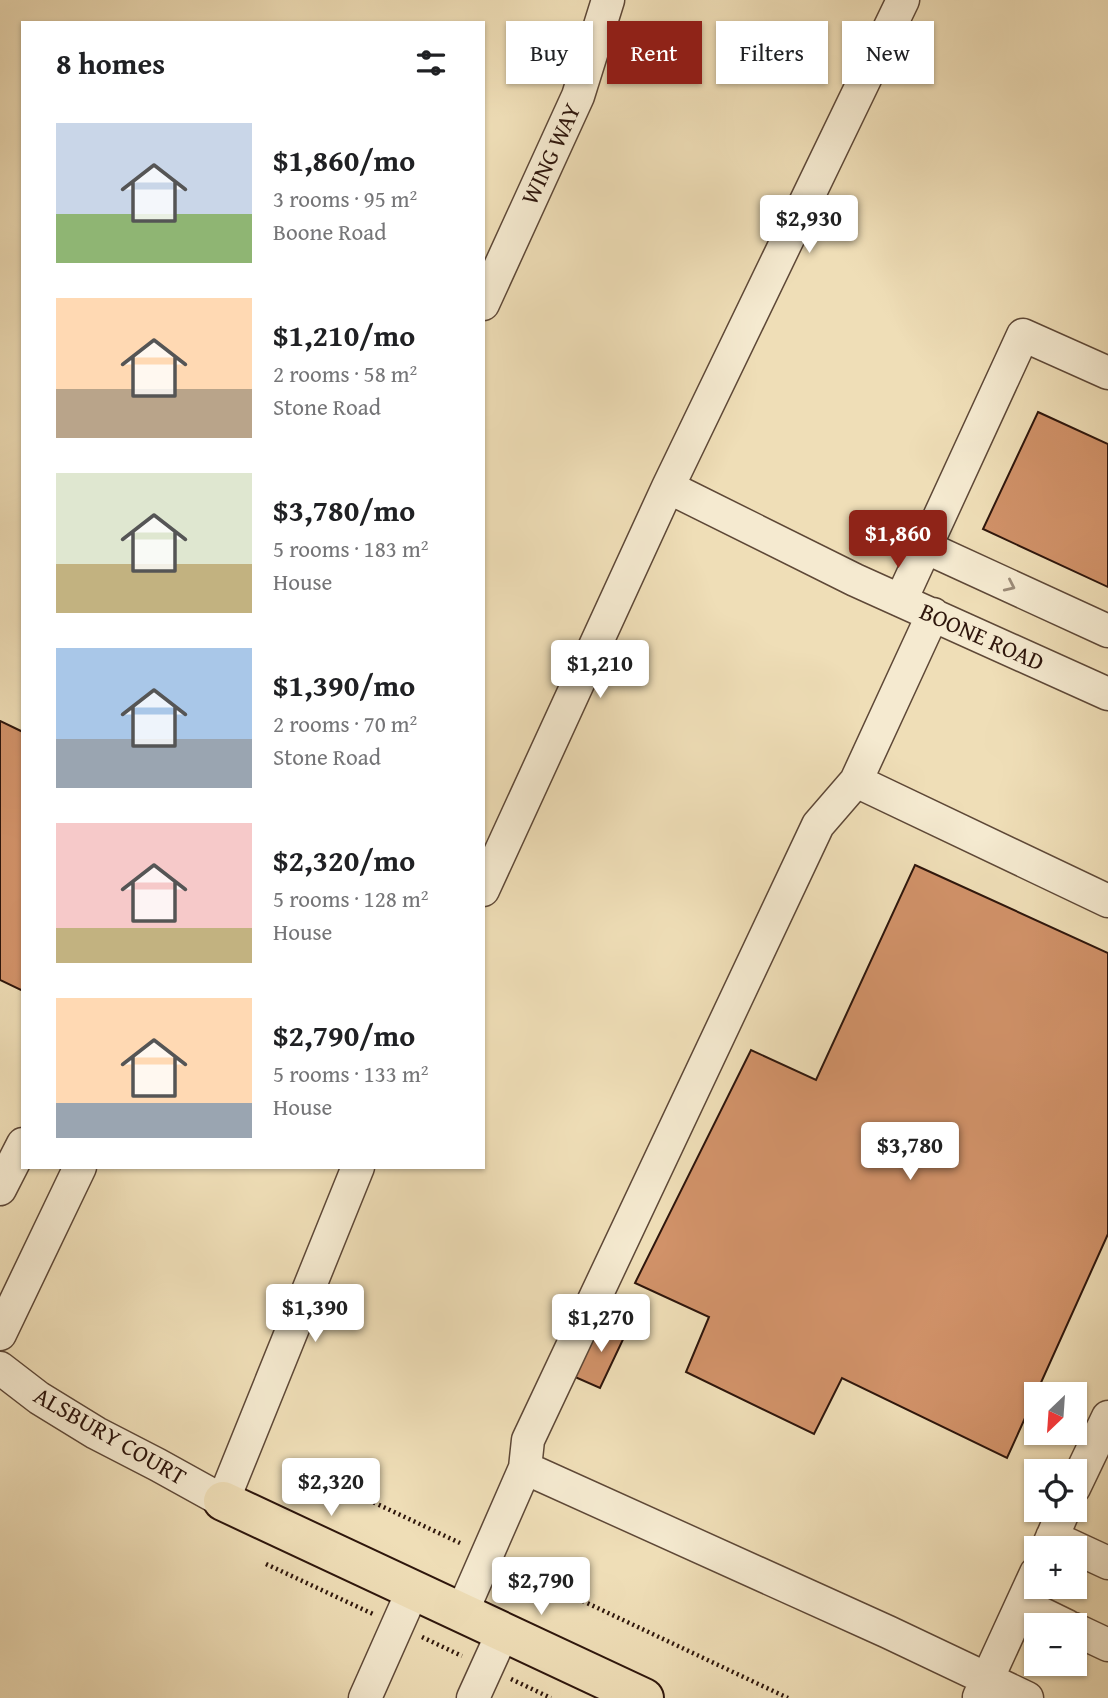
<!DOCTYPE html>
<meta charset="utf-8">
<style>
body{margin:0;font-family:"Gentium Book Plus",serif;background:#f2f2f2;color:#202124;height:100vh;display:flex;flex-direction:column;font-size:26px;white-space:nowrap}
*{box-sizing:border-box;margin:0}
p{font-size:23px;color:#757577}
.icon{flex:none;width:38px;height:38px;fill:none;stroke:currentColor;stroke-width:2;stroke-linecap:round;stroke-linejoin:round}
.map{position:relative;flex:1;overflow:hidden}
.panel{position:absolute;left:21px;top:21px;width:464px;height:1148px;display:flex;flex-direction:column;background:#fff;border-radius:0px;box-shadow:0 2px 5px #0004}
.panel>*{flex:none}
.banner{position:absolute;left:506px;top:21px;width:497px;height:63px;display:flex;gap:14px}
.needle{width:46px;rotate:205deg}
.buttons{position:absolute;left:1024px;top:1382px;display:grid;gap:14px}
.buttons a{display:grid;place-items:center;width:63px;height:63px;border-radius:0px;background:#fff;box-shadow:0 2px 5px #0004;font-size:35px}
.price{position:absolute;translate:-50% -60px;padding:0 16px;border-radius:7px;background:#fff;color:#222;font-size:23px;line-height:46px;filter:drop-shadow(0 2px 4px #0008)}
.price::after{content:'';position:absolute;left:50%;top:42px;width:21px;height:16px;margin-left:-10px;background:inherit;clip-path:polygon(0 0,100% 0,50% 100%)}
.price.current{background:#8f2418;color:#fff}
ul{padding:0;list-style:none}
li{display:flex;align-items:center;gap:21px;height:175px;padding:0 35px}
li span{display:grid;place-items:center;flex:none;width:196px;height:140px;border-radius:0px;color:#555}
li>.icon{margin-inline-start:auto}
span .icon{width:84px;height:84px;fill:#fffc;stroke-width:1}
li b{font-size:30px}
h2{display:flex;justify-content:space-between;align-items:center;height:84px;padding:0 35px;font-size:30px}
.pill{padding:0 24px;border-radius:0px;background:#fff;box-shadow:0 2px 5px #0004;font-size:24px;line-height:63px}
.pill.current{background:#8f2418;color:#fff}
.map>svg:first-child{display:block}
.building{fill:#d19269;stroke:#2e160c;stroke-width:2}
.lines{fill:none;stroke-linecap:round;stroke-linejoin:round}
.minor-casing{stroke:#5e4837;stroke-width:35}
.major-casing{stroke:#2e160c;stroke-width:42}
.path{stroke:#2e160c;stroke-width:4.5;stroke-dasharray:2 3.5;stroke-linecap:butt}
.minor{stroke:#f5ead0;stroke-width:32}
.major{stroke:#efdeb7;stroke-width:38}
.oneway{stroke:#9b8b78}
.labels{text-anchor:middle;stroke-width:5;stroke-linejoin:round;paint-order:stroke}
.street-label{font-size:24px;fill:#2e160c;stroke:#f5ead0}
</style>
<div class="map">
<svg width="1108" height="1698" viewBox="0 0 1108 1698">
<rect width="100%" height="100%" fill="#efdeb7"/>
<filter id="stains"><feTurbulence type="fractalNoise" baseFrequency=".00286" numOctaves="4"/><feColorMatrix values="0 0 0 0 .2 0 0 0 0 .09 0 0 0 0 .02 0 0 0 .5 -.17"/></filter>
<radialGradient id="worn" r=".72"><stop offset=".6" stop-color="#630" stop-opacity="0"/><stop offset="1" stop-color="#630" stop-opacity=".3"/></radialGradient>
<path class="building" d="M1038,412l70,32v143l-125,-58z
M0,721l23,11v259l-23,-11z
M915,865l193,88v281l-101,224 -165,-80 -28,56 -128,-62 23,-55 -74,-34 116,-233 65,30z
M602,1319l25,12 -27,57 -25,-11z"/>
<g class="lines">
<defs>
<path id="minor" d="M483,304l95,-208 30,-96
M668,487l187,93 253,114
M925,547l183,84
M901,600l122,-265 85,38
M933,614l-77,167 252,120
M483,890l185,-403 235,-487
M0,1189l23,-45
M0,1334l80,-167
M0,1368l39,30 57,35 62,32 65,36 135,-334
M525,1468l3,-28 290,-615 38,-44
M1074,1488l34,-71
M1052,1537l56,26
M1047,1549l17,-39
M1022,1604l45,22
M462,1612l63,-144 363,164 139,66
M1074,1629l34,16
M979,1697l57,-124
M365,1698l48,-108
M473,1698l30,-66"/>
<path id="major" d="M223,1501l421,197"/>
</defs>
<use href="#minor" class="minor-casing"/>
<use href="#major" class="major-casing"/>
<path class="path" d="M309,1472l151,71
M266,1564l107,50
M513,1568l275,130
M422,1637l40,19
M511,1679l40,19"/>
<use href="#minor" class="minor"/>
<use href="#major" class="major"/>
</g>
<defs><path id="oneway-chevron" d="M-2-3.5L2.5 0L-2 3.5" fill="none" stroke-width="1.6" stroke-linecap="round" stroke-linejoin="round" transform="scale(1.75)"/></defs>
<use class="oneway" href="#oneway-chevron" transform="translate(1010 586) rotate(25)"/>
<g class="labels">
<g class="street-label">
<text transform="translate(551 154) rotate(-65)" y="8">WING WAY</text>
<text transform="translate(982 637) rotate(24)" y="8">BOONE ROAD</text>
<text transform="translate(110 1436) rotate(30)" y="8">ALSBURY COURT</text>
</g>
</g>
<rect width="100%" height="100%" filter="url(#stains)"/>
<rect width="100%" height="100%" fill="url(#worn)"/>
</svg>
<div class="buttons">
<a><svg class="needle" viewBox="-14 -14 28 28"><path d="M0-13l5 13h-10z" fill="#e53935"/><path d="M0 13l5-13h-10z" fill="#757577"/></svg></a>
<a><svg class="icon" aria-label="locate" viewBox="0 0 24 24"><circle cx="12" cy="12" r="6"/><path d="M12 2v4M12 18v4M2 12h4M18 12h4"/></svg></a>
<a>+</a>
<a>−</a>
</div>
<b class="price" style="left:809px;top:255px">$2,930</b>
<b class="price current" style="left:898px;top:570px">$1,860</b>
<b class="price" style="left:600px;top:700px">$1,210</b>
<b class="price" style="left:910px;top:1182px">$3,780</b>
<b class="price" style="left:315px;top:1344px">$1,390</b>
<b class="price" style="left:601px;top:1354px">$1,270</b>
<b class="price" style="left:331px;top:1518px">$2,320</b>
<b class="price" style="left:541px;top:1617px">$2,790</b>
<div class="banner">
<a class="pill">Buy</a>
<a class="pill current">Rent</a>
<a class="pill">Filters</a>
<a class="pill">New</a>
</div>
<section class="panel">
<h2>8 homes<svg class="icon" aria-label="filters" viewBox="0 0 24 24"><path d="M4 7h16M4 17h16"/><circle cx="9" cy="7" r="2"/><circle cx="15" cy="17" r="2"/></svg></h2>
<ul>
<li><span style="background:linear-gradient(#c9d6e8 65%,#8fb573 0)"><svg class="icon" aria-label="home" viewBox="0 0 24 24"><path d="M3 11l9-7 9 7M6 9v11h12V9"/></svg></span><div><b>$1,860/mo</b><p>3 rooms · 95 m²</p><p>Boone Road</p></div></li>
<li><span style="background:linear-gradient(#ffd9b3 65%,#b9a48a 0)"><svg class="icon" aria-label="home" viewBox="0 0 24 24"><path d="M3 11l9-7 9 7M6 9v11h12V9"/></svg></span><div><b>$1,210/mo</b><p>2 rooms · 58 m²</p><p>Stone Road</p></div></li>
<li><span style="background:linear-gradient(#dfe7d0 65%,#c2b280 0)"><svg class="icon" aria-label="home" viewBox="0 0 24 24"><path d="M3 11l9-7 9 7M6 9v11h12V9"/></svg></span><div><b>$3,780/mo</b><p>5 rooms · 183 m²</p><p>House</p></div></li>
<li><span style="background:linear-gradient(#a9c7e8 65%,#9aa5b1 0)"><svg class="icon" aria-label="home" viewBox="0 0 24 24"><path d="M3 11l9-7 9 7M6 9v11h12V9"/></svg></span><div><b>$1,390/mo</b><p>2 rooms · 70 m²</p><p>Stone Road</p></div></li>
<li><span style="background:linear-gradient(#f6c9c9 75%,#c2b280 0)"><svg class="icon" aria-label="home" viewBox="0 0 24 24"><path d="M3 11l9-7 9 7M6 9v11h12V9"/></svg></span><div><b>$2,320/mo</b><p>5 rooms · 128 m²</p><p>House</p></div></li>
<li><span style="background:linear-gradient(#ffd9b3 75%,#9aa5b1 0)"><svg class="icon" aria-label="home" viewBox="0 0 24 24"><path d="M3 11l9-7 9 7M6 9v11h12V9"/></svg></span><div><b>$2,790/mo</b><p>5 rooms · 133 m²</p><p>House</p></div></li>
</ul>
</section>
</div>
